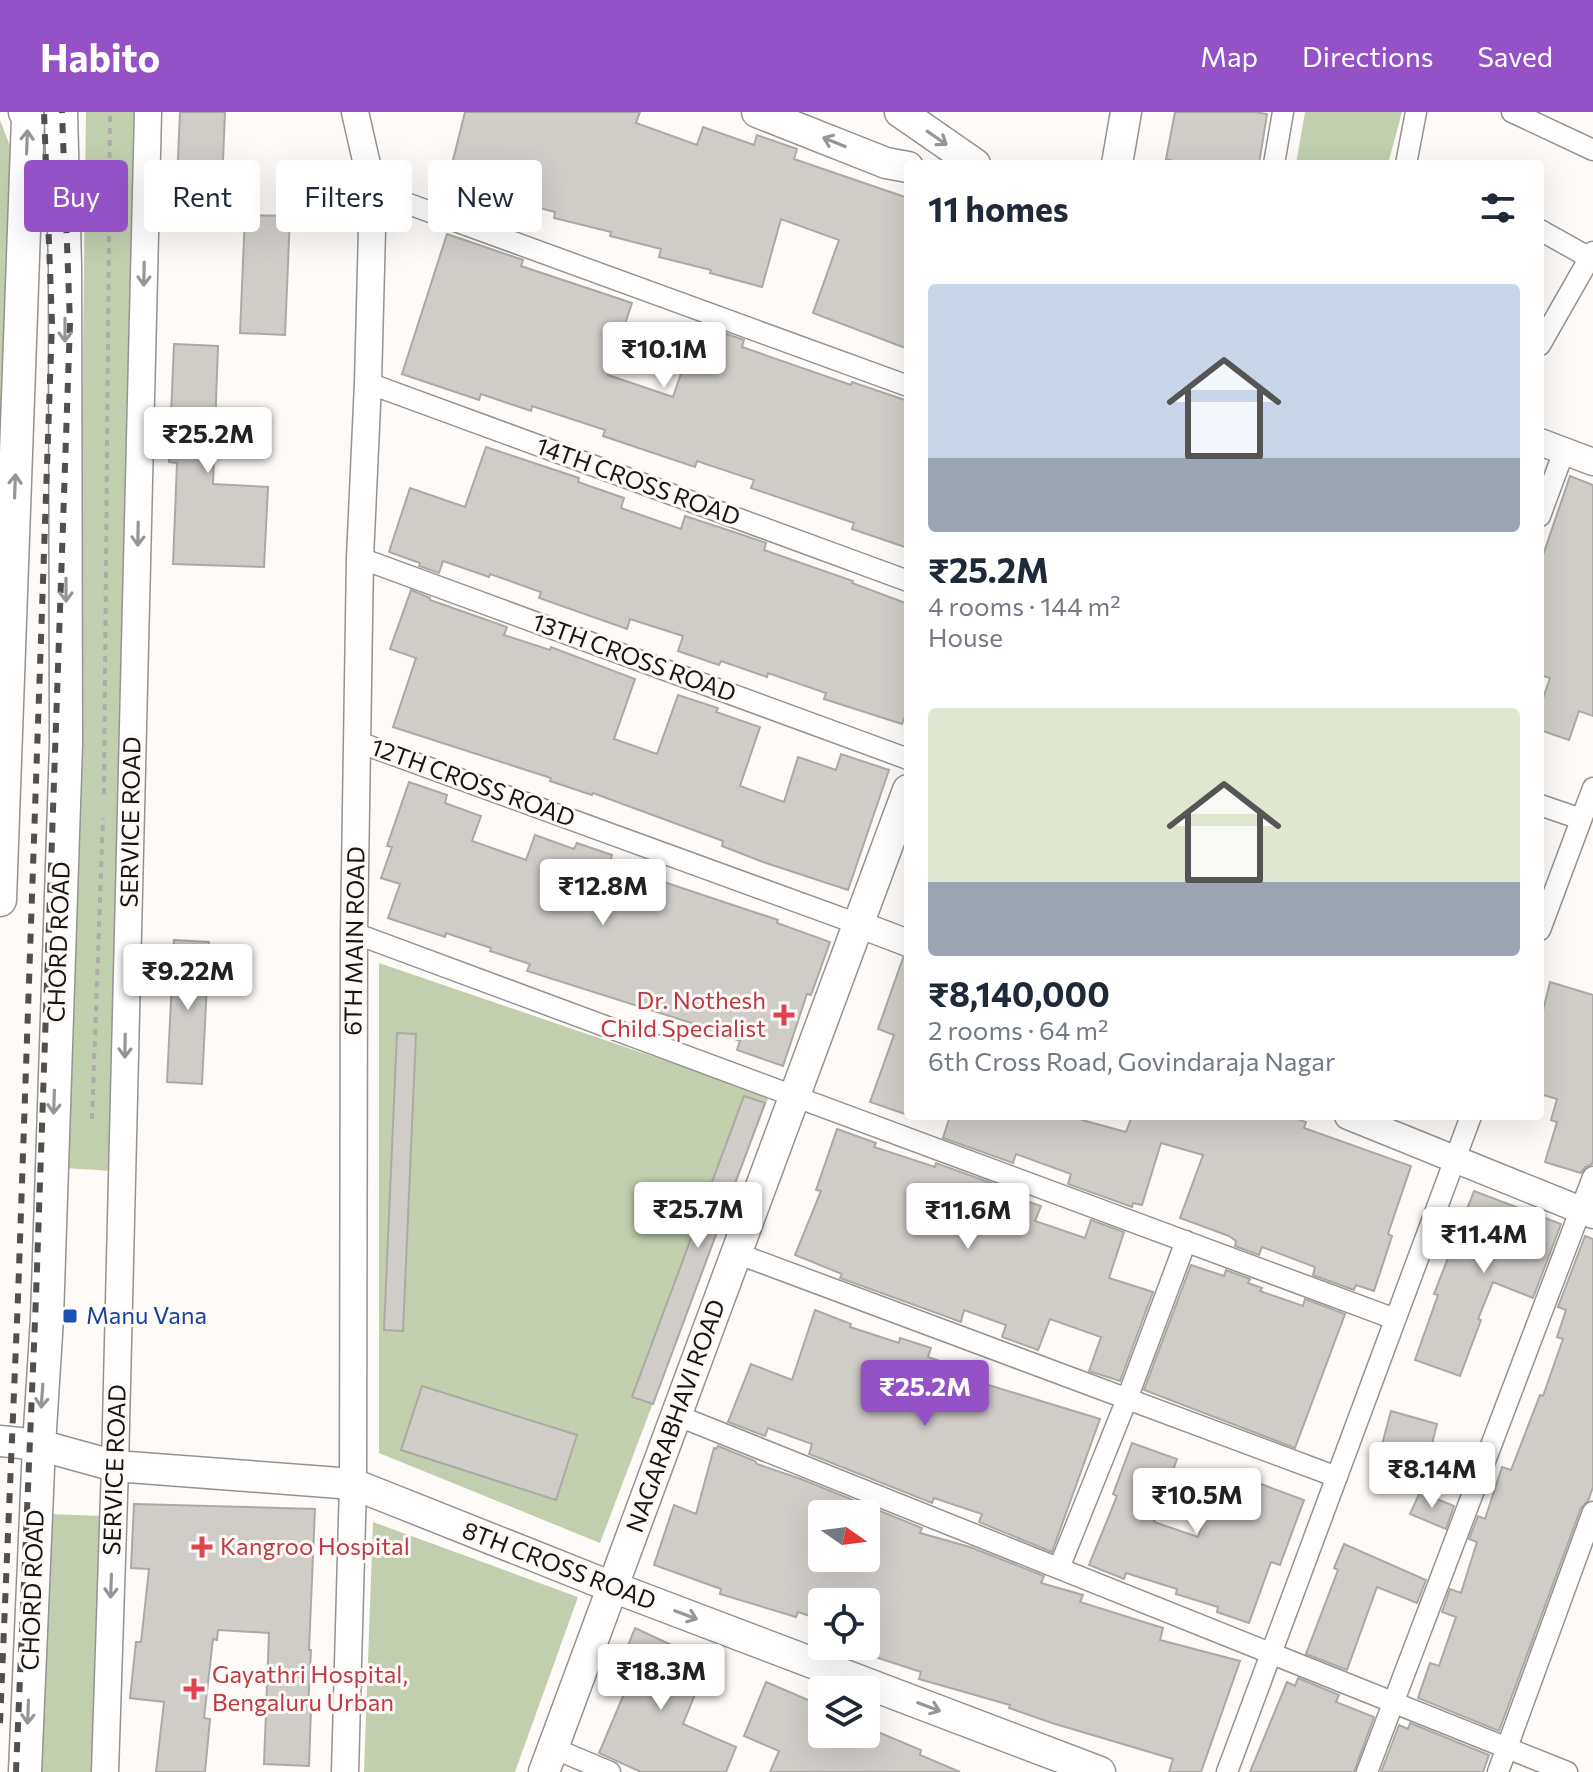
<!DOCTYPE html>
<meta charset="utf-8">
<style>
body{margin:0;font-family:Commissioner,sans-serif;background:#f6f6f7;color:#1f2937;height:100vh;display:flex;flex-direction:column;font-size:30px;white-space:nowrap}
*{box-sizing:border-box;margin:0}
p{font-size:26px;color:#747a83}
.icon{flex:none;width:44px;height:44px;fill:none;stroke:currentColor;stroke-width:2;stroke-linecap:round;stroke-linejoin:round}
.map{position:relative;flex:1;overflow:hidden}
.side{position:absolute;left:904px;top:48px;width:640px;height:960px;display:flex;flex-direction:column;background:#fff;border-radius:8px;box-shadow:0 8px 32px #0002}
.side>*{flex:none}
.top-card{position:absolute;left:24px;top:48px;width:760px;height:72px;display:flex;gap:16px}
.needle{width:52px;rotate:104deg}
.fabs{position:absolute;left:808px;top:1388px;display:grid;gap:16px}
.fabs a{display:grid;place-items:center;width:72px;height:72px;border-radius:8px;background:#fff;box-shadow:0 8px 32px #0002;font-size:40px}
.price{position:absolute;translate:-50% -68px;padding:0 18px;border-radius:8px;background:#fff;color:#222;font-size:26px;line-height:52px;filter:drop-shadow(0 2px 4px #0008)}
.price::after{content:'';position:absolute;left:50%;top:48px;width:24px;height:18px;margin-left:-12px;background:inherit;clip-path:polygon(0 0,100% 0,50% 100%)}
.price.on{background:#9552c7;color:#fff}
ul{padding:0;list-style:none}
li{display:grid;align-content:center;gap:16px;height:424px;padding:0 24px}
li span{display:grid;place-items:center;height:248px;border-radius:8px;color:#555}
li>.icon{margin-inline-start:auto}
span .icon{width:144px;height:144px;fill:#fffc;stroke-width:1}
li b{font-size:34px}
h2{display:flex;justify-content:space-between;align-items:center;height:96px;padding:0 24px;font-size:34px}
.tag{padding:0 28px;border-radius:8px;background:#fff;box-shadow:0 8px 32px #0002;font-size:28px;line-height:72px}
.tag.on{background:#9552c7;color:#fff}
header{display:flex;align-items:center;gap:48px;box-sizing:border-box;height:112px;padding:0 40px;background:#9552c7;color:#fff}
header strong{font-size:38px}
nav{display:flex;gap:44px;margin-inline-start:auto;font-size:28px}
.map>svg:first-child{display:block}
.green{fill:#c1cfaf}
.building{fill:#d0cdc9;stroke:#aca9a5;stroke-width:2;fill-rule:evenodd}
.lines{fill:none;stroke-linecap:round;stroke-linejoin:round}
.minor-casing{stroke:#96928f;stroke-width:23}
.tertiary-casing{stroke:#96928f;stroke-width:29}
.secondary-casing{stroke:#96928f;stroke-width:33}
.primary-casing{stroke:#96928f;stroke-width:35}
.path{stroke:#afaca9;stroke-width:4;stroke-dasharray:6 6;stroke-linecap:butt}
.minor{stroke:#fff;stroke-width:20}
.tertiary{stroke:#fff;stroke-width:26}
.secondary{stroke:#fff;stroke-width:30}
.primary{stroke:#fff;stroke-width:32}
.rail{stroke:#51504e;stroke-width:6;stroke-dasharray:10 10;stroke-linecap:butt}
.oneway{stroke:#979696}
.health-dot{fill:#e0444e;stroke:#fefaf7;stroke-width:3}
.transit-dot{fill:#1a4fb4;stroke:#fefaf7;stroke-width:3}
.labels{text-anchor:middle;stroke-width:6;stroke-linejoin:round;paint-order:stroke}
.street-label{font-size:24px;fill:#171615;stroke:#fefaf7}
.health-label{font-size:24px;fill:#be3a42;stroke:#fefaf7;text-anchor:start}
.transit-label{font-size:24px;fill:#164399;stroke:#fefaf7;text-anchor:start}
</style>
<header>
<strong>Habito</strong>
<nav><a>Map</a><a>Directions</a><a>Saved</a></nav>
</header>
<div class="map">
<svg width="1593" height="1660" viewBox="0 0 1593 1660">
<rect width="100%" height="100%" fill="#fefaf7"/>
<path class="green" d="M86,0h53l-26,1059 -48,-3 12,-363z
M1305,0h97l-14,52h-92z
M0,8l25,65 -25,402z
M379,851l390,133 -169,447 -221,-90z
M48,1402l57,2 -8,256h-60z
M373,1410l205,75 -63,175h-151z"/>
<path class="building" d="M180,0h45l-4,95 -45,-1z
M465,0h175l-4,11 61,22 6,-18 51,18 3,-10 40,14 -3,10 114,39v151l-95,-36 26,-73 -58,-21 -19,68 -52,-14 1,-3 -52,-13 2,-8 -51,-13 1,-4 -57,-14 1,-6 -108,-28z
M1175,0h79l13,2 -8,50h-89l1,-4 -5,-1z
M245,103l45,1 -5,119 -45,-2z
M447,122l76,26 -2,6 111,37 -24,72 65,22 25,-73 46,16 -2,7 109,38 1,-3 56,19v147l-56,-19 2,-6 -103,-35 3,-8 -57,-19 -2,6 -92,-31 2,-6 -73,-24 -1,5 -50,-17 -2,6 -77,-26z
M174,232l44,2 -5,138 55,3 -4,80 -91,-3 4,-101 -8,-1z
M486,335l93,31 -1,4 46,16 -3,10 60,21 4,-13 49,16 32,11 -2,7 89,31 -1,2 56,21v104l-6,16 -78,-25 2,-6 -58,-20 -1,4 -46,-16 -2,4 -41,-14 5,-15 -53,-17 -3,10 -88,-31 2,-6 -51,-18 -1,3 -46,-16 -4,12 -20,-7 1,-3 -31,-11 21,-64 55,19z
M1570,364l23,9v231l-14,-5 -10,29 -29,-10v-23l10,-29 -10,-3v-111z
M411,478l19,8v2l77,27 -3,8 46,15 1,-3 84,32 -21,60 43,15 21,-59 40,13 -2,4 44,15 -20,59 44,16 14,-45 38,13 5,-16 48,16 -41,120 -85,-28 -41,-16 1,-5 -130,-48 -1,2 -42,-14 1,-3 -158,-51 23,-69 -26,-9z
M409,670l38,13 -2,8 36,13 -9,25 54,19 9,-25 39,14 3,-6 35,12 -7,23 39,13 5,-14 129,43 -1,3 53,19 -19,53 -4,-1 -24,72 -46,-16 3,-9 -39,-15 -174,-55 3,-7 -40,-13 1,-3 -45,-15 -1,4 -57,-19 12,-34 -19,-6 11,-31 -5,-1z
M174,828l35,2 -7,142 -35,-2z
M903,846l5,1v156l-38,-13 24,-67 -16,-6z
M1550,870l43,13v165l-1,4 -7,3 -4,6 -36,-11 12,-40 -6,-2 6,-21 -17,-5v-71z
M397,921l19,1 -13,297 -19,-1z
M744,984l21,7 -112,301 -21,-7z
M950,1004h133l-1,4 44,12 6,-16h157l17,6 -2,6 107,38 -23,68 4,2 -18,55 -18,-6 -2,5 -41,-15 2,-8 -53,-20 -3,8 -24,-9 1,-5 -7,-5 -49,-18 23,-63 -42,-12 -19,62 -9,-2 -1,4 -64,-23 3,-10 -55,-20 -3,9 -70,-25z
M837,1017l39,14 -2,4 61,20 1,-4 69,25 1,6 35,12 -6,15 50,17 6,-18 33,12 -15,46 44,14 -33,89 -31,-10 12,-34 -51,-18 -12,31 -36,-13 4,-12 -42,-15 -3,12 -121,-44 2,-4 -47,-19 26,-64 -5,-1z
M1474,1079l87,33 -28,74 -40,-16 -15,37 3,1 -21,56 -45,-16 23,-65 -4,-1z
M1585,1124l8,3v248l-5,14 -7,7 -82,223 -81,-33 12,-35 9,3 17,-49 -14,-5 8,-23 11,4 16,-51 -8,-3 9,-23 7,3 17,-52 9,3 29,-75 3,1 20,-57 -6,-2 9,-27 -8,-3z
M1191,1153l33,11 2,-6 24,9 -2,4 14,5 -2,3 43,15 2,-7 40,15 -50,134 -151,-58z
M815,1198l36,14 -1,3 49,16 1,-5 31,10 -3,9 46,16 -2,7 128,39 -48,133 -73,-30 3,-8 -48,-16 -2,5 -123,-49 3,-10 -44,-16 -3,8 -37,-14 23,-58 41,16z
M422,1274l155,49 -21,65 -155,-50z
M1391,1299l46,13 -14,55 -47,-12z
M1132,1331l45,16 -23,63 44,15 22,-68 84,31 -24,65 -9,-3 -22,61 -32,-11 1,-5 -42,-13 1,-5 -51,-16 -2,6 -35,-14 28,-69 -4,-2z
M718,1334l37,15 2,3 44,15 121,49 -2,5 50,14 74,29 -3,7 42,12 -3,7 83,26 -3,12 80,21 -39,111h-32l4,-13 -121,-36 -43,-15 1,-3 -91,-26 2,-7 -55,-18v-52h-44v18l-24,-8 -2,5 -76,-23 1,-5 -67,-24 20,-60 22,9 18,-66 2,1zM822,1402h44v44h-54l10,-29z
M1420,1380l34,14 -8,23 -36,-15z
M134,1392l181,5 -6,141h2l-3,58 3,1 -2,57 -45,-2 5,-131 -51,-3 -1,10 -4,-1 -9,79 6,1 -5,53h-49l8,-70 -34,-4 6,-56h5l8,-73 -18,-1z
M1344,1432l82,36 -9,23 -40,-16 -30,83 -41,-16 32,-84 -4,-2z
M635,1516l73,34 -25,62 53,23 -10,25h-85l-42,-19 25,-59 -13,-6z
M1298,1566l41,17 -3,7 38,15 -20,55h-104l37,-90 8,4z
M766,1570l56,24v28h44v-7l55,23 -1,5 40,17h-190l9,-21 -35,-15z
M1410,1611l79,32 -6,17h-102l18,-47 9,4z"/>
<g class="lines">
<defs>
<path id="minor" d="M1512,0l81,38
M1274,52l9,-52
M1406,52l10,-52
M373,79l535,195
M1540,118l50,28
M1540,233l53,-93
M368,271l540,198
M1540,404l24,-65
M360,446l548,201
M358,630l500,182
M1540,693l41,14
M1540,818l53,-142
M354,821l1041,386
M736,1141l601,224
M676,1303l891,357
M1059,1456l68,-169 59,-158
M553,1636l57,24
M1227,1660l244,-656
M1367,1660l226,-595
M1498,1660l95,-260"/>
<path id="tertiary" d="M1540,330l53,20
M858,812l50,19
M1348,1004l245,99
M105,1660l10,-306 33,-1354
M345,1660l8,-288 1,-551 6,-375 8,-175 5,-192 -18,-79"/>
<path id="secondary" d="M757,0l129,51 22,4
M900,0l75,52
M1117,52l9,-52
M0,1329l39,4 76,21 238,18 244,97 503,191
M544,1660l364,-982"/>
<path id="primary" d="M0,788l28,-782 -3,-6
M25,1660l14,-327 8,-127 19,-574 -1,-478 -4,-154"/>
</defs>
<use href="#minor" class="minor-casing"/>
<use href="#tertiary" class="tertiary-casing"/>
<use href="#secondary" class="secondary-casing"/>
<use href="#primary" class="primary-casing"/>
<path class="path" d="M104,682l6,-682
M92,1007l11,-301"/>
<use href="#minor" class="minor"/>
<use href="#tertiary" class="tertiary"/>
<use href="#secondary" class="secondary"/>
<use href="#primary" class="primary"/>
<path class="rail" d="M0,1611l18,-426 34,-974 -8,-211
M16,1660l20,-475 34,-974 -8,-211"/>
</g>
<defs><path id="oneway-shaft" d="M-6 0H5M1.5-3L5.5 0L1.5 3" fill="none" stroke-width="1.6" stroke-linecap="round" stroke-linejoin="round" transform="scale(2)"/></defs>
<g class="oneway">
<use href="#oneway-shaft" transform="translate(937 26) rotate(35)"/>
<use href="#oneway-shaft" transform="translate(27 30) rotate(-88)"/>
<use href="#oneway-shaft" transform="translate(834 30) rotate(-158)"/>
<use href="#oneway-shaft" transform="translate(144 162) rotate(91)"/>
<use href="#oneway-shaft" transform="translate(65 218) rotate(90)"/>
<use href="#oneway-shaft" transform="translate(15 374) rotate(-88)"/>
<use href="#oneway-shaft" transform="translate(138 422) rotate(91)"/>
<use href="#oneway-shaft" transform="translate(66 478) rotate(90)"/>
<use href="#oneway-shaft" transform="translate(125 934) rotate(91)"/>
<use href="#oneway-shaft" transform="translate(54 990) rotate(92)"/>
<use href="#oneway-shaft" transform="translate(42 1284) rotate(94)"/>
<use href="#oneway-shaft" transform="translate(111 1474) rotate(92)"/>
<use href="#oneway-shaft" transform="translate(686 1503) rotate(21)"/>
<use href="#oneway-shaft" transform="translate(929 1595) rotate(21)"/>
<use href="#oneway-shaft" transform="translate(28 1600) rotate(92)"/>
</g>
<g class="health-dot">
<path d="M780 891h8v8h8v8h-8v8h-8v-8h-8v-8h8z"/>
<path d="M198 1423h8v8h8v8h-8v8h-8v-8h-8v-8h8z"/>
<path d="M190 1565h8v8h8v8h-8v8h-8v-8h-8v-8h8z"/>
</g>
<rect class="transit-dot" x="62" y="1196" width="16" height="16" rx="4"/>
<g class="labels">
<g class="street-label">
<text transform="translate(638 370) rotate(20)" y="8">14TH CROSS ROAD</text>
<text transform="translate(634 546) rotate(20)" y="8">13TH CROSS ROAD</text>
<text transform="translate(473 671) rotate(20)" y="8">12TH CROSS ROAD</text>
<text transform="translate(131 710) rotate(-89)" y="8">SERVICE ROAD</text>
<text transform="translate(355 829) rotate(-89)" y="8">6TH MAIN ROAD</text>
<text transform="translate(59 830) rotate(-88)" y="8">CHORD ROAD</text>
<text transform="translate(676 1304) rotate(-70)" y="8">NAGARABHAVI ROAD</text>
<text transform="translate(115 1358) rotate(-88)" y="8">SERVICE ROAD</text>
<text transform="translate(559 1454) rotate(21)" y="8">8TH CROSS ROAD</text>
<text transform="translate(33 1478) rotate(-88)" y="8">CHORD ROAD</text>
</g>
<g class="health-label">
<text x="766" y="897" text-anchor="end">Dr. Nothesh<tspan x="766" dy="28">Child Specialist</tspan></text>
<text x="220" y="1443">Kangroo Hospital</text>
<text x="212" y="1571">Gayathri Hospital,<tspan x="212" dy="28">Bengaluru Urban</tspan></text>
</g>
<g class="transit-label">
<text x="86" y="1212">Manu Vana</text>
</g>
</g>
</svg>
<div class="fabs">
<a><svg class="needle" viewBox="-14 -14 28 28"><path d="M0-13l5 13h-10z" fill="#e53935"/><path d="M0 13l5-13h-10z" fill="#747a83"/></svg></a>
<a><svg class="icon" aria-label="locate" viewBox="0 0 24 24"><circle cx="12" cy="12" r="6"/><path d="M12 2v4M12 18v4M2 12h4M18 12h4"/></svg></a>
<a><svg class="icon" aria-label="layers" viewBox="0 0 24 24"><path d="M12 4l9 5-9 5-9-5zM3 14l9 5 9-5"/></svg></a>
</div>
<b class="price" style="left:664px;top:278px">₹10.1M</b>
<b class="price" style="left:208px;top:363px">₹25.2M</b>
<b class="price" style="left:603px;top:815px">₹12.8M</b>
<b class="price" style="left:188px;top:900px">₹9.22M</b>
<b class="price" style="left:698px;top:1138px">₹25.7M</b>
<b class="price" style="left:968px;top:1139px">₹11.6M</b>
<b class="price" style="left:1484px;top:1163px">₹11.4M</b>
<b class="price on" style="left:925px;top:1316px">₹25.2M</b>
<b class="price" style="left:1432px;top:1398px">₹8.14M</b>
<b class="price" style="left:1197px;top:1424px">₹10.5M</b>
<b class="price" style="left:661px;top:1600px">₹18.3M</b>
<div class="top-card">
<a class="tag on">Buy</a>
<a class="tag">Rent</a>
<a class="tag">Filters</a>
<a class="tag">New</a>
</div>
<section class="side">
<h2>11 homes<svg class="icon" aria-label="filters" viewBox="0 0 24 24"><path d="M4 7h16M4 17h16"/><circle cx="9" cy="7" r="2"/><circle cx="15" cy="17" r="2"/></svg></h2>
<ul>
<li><span style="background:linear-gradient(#c9d6e8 70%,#9aa5b1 0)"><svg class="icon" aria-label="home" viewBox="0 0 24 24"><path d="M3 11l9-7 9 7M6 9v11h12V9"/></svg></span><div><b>₹25.2M</b><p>4 rooms · 144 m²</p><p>House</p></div></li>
<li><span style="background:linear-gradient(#dfe7d0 70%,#9aa5b1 0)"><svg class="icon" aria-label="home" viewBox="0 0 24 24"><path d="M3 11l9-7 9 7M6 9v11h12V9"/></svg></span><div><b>₹8,140,000</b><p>2 rooms · 64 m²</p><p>6th Cross Road, Govindaraja Nagar</p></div></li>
</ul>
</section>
</div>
